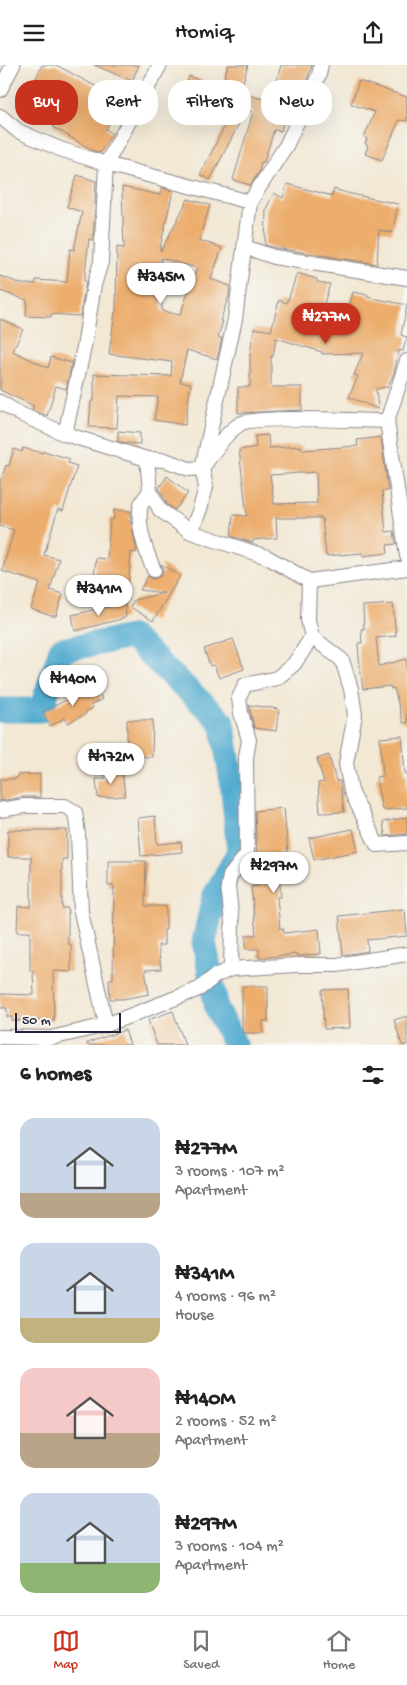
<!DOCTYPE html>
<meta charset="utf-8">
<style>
body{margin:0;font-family:"Gochi Hand",sans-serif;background:#f6f6f6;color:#222;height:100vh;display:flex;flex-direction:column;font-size:19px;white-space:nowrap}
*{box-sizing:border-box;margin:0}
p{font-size:16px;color:#767676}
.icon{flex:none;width:28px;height:28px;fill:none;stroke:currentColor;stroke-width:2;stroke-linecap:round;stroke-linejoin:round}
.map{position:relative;height:980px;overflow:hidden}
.drawer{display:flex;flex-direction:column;background:#fff;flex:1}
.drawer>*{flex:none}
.hud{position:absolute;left:15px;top:15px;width:378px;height:45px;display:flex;gap:10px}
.scale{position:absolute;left:15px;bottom:12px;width:106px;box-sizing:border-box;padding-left:5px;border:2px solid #22223b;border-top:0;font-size:14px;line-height:18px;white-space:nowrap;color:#22223b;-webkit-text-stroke:4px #f6f6f2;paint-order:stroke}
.price{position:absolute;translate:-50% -42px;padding:0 11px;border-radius:18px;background:#fff;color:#222;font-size:16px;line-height:32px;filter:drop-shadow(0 1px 2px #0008)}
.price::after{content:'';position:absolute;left:50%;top:30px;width:15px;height:11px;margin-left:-8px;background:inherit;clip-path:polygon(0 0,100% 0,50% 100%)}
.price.selected{background:#c8321e;color:#fff}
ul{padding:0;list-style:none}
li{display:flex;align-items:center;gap:15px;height:125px;padding:0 20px}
li span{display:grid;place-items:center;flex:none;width:140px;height:100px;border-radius:15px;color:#555}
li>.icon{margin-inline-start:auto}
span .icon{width:60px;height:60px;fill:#fffc;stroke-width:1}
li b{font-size:21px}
h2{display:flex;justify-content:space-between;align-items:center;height:60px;padding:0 20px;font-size:21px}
.chip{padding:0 18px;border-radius:20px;background:#fff;box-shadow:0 5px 20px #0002;font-size:18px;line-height:45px}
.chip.selected{background:#c8321e;color:#fff}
header{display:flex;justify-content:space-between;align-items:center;height:65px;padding:0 20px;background:#fff;font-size:22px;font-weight:600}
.tabs{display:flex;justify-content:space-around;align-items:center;height:70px;border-top:1px solid #e0e0e0;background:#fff;font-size:14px;color:#767676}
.tabs a{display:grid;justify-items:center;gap:2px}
.tabs .selected{color:#c8321e}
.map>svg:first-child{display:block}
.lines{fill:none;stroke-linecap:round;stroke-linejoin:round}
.river{stroke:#52acd0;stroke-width:25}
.building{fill:#ecad6d;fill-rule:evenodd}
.minor-casing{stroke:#8a8588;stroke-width:16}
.minor{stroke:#fff;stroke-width:14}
</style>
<header><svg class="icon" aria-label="menu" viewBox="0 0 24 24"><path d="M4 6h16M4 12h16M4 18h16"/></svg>Homiq<svg class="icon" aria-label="share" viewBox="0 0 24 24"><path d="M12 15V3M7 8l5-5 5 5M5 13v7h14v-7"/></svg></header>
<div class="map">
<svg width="407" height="980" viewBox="0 0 407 980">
<rect width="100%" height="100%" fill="#f6f6f2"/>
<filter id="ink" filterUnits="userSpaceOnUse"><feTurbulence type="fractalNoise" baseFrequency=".02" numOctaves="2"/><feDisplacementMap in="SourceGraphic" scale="10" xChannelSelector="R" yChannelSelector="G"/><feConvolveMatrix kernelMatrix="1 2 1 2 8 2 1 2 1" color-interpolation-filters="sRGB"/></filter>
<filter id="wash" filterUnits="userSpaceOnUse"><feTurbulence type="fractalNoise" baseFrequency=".0096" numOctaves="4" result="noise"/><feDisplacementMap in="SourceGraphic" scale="20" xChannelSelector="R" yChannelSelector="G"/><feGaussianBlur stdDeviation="1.12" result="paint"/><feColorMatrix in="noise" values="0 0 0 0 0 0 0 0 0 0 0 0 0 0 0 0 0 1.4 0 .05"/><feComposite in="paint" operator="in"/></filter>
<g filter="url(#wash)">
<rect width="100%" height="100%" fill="#f2e8d4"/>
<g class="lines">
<path class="river" d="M0,645h41l20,-60 70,-13 91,85 10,60 7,70 -25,45 -10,45 13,67 18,36"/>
</g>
<g id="blocks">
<path class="building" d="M42,0h14l65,35 -15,29 6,4 -12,20 -6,-2 -41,-24 19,-31 -36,-18z
M94,0h45l-7,16z
M228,0h20l-8,28 31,8 10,-36h31l-4,12 -8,19 -9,-3 -10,38 -7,-1 -10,32h-3l-2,10 -9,13 -17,-5 20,-68 -7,-2 -36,70 -10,-5 30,-60 -49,-18 8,-21 32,12z
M359,16l48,16v24l-8,-1 -17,40 -17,-6 3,-8 -3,-2 2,-5 -3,-2 11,-25 -24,-8z
M77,110l19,6 -3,59 -4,-1 -5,42 2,1 -6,34 -29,-2v3l-25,-1 1,-16 -27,-9v-15l22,8h14v-4l31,2 3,-33 4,1 8,-38 -15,-5z
M287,119l45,12 2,-7 13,4 51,11 -6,29 -13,-3 -2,34 -101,-16 -11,-3 1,-36 8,-16 9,5z
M122,122l38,8 1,-7 12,3 -13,57 1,3 27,-52 22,6 -11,35 23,8 -11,31 19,7 -1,10 -9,25h3l-5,16 4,1 -5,21 -30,-9 -7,32 11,1 -6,42 -31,-5 4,-23 -39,-1 -2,32 -28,-1 2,-26h3v-27l77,2 1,-14 -63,-8 6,-42h1l1,-65 7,1zM161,193l36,10 -17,47 -18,-4 -1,-15h-1z
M297,208l20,6v3l13,2 -10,32 3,1 -5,13h25l10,-38 15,3 -1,2 40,8 -6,30 6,2 -4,14 -4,-1 -5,23 -7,15 -2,-1 -9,2 2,20 -29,-12 9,-21 -4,-1 9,-22 -41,1v-2l-46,-14 -3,19 -2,-1v31h31v23l-64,3v-26h12v-33l4,-26 17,3 8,-31 8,3z
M0,254l23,10 -10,22 35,17 3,-11 21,6 -6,26 -10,-3 -9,30 -15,-6 2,-4 -34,-16z
M118,366l22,2v11l-14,-1 -8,-2z
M268,370l1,13 32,-2 1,4 56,-4 -1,-6 24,-3 7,54h-6l4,41 8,-1 2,13 -9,1 1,8 -25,3v-3l-37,3 -4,-38h-46l1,20 -24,2v3l-22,-7 2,-21 14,1 -8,-66 17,-3 -1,-11zM316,407l1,31 -43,1 -4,-29z
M23,383l20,5 1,-2 26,8 -2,4 9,3 -14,45 -5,-2 -14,46 15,4 -9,31 13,4 -7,22h-5l-20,-7 9,-26 -38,-12 12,-41 -14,-4v-44l6,-17 3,1 5,-17 8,3z
M167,411l21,17 -13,17 -8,-6 -8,-16z
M114,445l17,1 -1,12 1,-1 5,25v6l-5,-1 -3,37 -35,-3 3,-28 11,1 3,-40h4z
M161,499l19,12 -27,45 -23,-14 4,-7 30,-7 -24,-3 8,-14 5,3 8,-3 2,-5z
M124,538l2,9 -1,6 -50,13 -3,-16z
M393,539l3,32 -20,2 3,28 28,-7v64h-4l-9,-35 -3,1 -1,-3 -27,3 -4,-31 -1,-15h4l-1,-14h3l-1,-23z
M233,574l11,30 -25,9 -5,-13 -4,1 -6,-17z
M95,620l7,14 -11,6 2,3 -8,4 1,2 -18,9 -3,-5 -15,8 -7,-14z
M249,640l30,4 -3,22 -22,-3z
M127,655h26l-1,37 -25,-1z
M402,671l3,37h2v35l-25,2 -6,-33 7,-1 -3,-38z
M329,690l7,26h4l4,31 -24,1 -2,-30 6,-1 -7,-23z
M122,704l3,27 -27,2 -2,-19h9l-1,-8z
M40,709v23h-16l-24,4v-22h17v-4z
M284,743l4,45 -11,1 4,43h-4l3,32 3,-1 1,5 35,-4 2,25 -23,2 -1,-2 -38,4v-9h-13v-14h10l-5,-48 7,-1 -3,-75z
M155,751l2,28 24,-2 1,10 -41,4 -3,-38z
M407,752v17l-22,2 -2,-14z
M353,764l5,22 -44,9 -5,-22z
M8,765h59v29h-5v49h6v36h3v28l-18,-1 1,49 -42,1v-4h-5v-9h-7v-14l34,1 -1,-24h-3v-39h-13l1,-26 13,1v-50h-23z
M108,796h38l-1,45h21v24h-2v15h-6l3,24 -16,1 4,24 -26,5h-13l-1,-20h4l1,-93h-6z
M405,844l2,27 -40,4 1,11 -25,4 -4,-39z
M242,921h26v35h-5v12h-21z
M348,924l2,39 -26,1 -2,-39z
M173,946l12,34h-28l-9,-25z
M407,951v29h-5l-8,-25z
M125,965l5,15h-43v-2z"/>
</g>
</g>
<g filter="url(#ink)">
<use href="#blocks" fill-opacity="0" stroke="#8a8588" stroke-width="1"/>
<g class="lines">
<defs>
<path id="minor" d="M321,0l-2,10 -32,69 -37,58 -15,117 -33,149 4,19 -6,22 -9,23 76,25 42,24 98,-13
M0,25l13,-25
M0,51l18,15 42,18 46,15 144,38
M245,182l29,10 133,21
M407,296l-20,60 20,135
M0,337l20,12 45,20 82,25 18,1 24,9 13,-1c11,-14 22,-34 38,-44 13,-9 124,-3 147,-3
M65,369l19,-87 10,-62 7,-23 5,-98 54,-99
M147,394l3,32 10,19 31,22
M150,426c-3,4 -7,9 -9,13 -5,21 5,48 13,66
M309,516l-1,39 4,17 30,23 9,29 4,26 -9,48 5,28 26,54 30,-2
M0,745l25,-4h40l10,6 3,22 3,78 25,113
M231,904l1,-46 -4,-37 2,-10 17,-22 -1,-97 3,-17 -8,-27 -2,-15 6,-13 32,-7 17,-14 18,-27
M0,972l51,1 55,-13 93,-36 16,-13 16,-7 65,-4h41l70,-11"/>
</defs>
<use href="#minor" class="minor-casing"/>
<use href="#minor" class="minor"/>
</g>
</g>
</svg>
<div class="scale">50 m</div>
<b class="price" style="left:161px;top:240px">₦345M</b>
<b class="price selected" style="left:326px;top:280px">₦277M</b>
<b class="price" style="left:99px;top:552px">₦341M</b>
<b class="price" style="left:73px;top:642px">₦140M</b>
<b class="price" style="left:111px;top:720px">₦172M</b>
<b class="price" style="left:274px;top:829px">₦297M</b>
<div class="hud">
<a class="chip selected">Buy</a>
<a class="chip">Rent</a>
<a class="chip">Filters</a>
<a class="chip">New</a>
</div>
</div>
<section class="drawer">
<h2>6 homes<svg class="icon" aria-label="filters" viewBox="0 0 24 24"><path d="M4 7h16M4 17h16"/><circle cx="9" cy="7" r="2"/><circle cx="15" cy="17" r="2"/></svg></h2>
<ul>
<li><span style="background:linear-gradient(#c9d6e8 75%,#b9a48a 0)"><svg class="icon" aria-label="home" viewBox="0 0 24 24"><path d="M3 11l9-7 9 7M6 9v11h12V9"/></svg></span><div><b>₦277M</b><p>3 rooms · 107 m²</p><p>Apartment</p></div></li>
<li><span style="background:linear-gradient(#c9d6e8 75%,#c2b280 0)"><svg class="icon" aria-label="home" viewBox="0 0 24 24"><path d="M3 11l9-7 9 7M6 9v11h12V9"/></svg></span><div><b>₦341M</b><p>4 rooms · 96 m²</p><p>House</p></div></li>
<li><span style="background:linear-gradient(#f6c9c9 65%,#b9a48a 0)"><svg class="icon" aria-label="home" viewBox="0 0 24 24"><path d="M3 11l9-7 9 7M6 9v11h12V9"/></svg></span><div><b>₦140M</b><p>2 rooms · 52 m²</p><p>Apartment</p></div></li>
<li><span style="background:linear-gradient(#c9d6e8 70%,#8fb573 0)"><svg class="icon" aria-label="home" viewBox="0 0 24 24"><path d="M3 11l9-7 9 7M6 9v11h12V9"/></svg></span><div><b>₦297M</b><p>3 rooms · 104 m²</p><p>Apartment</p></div></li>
</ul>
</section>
<nav class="tabs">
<a class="selected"><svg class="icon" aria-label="map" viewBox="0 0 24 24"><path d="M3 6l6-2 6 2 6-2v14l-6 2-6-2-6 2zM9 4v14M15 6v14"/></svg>Map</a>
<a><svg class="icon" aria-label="saved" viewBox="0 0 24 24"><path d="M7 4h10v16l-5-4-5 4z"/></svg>Saved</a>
<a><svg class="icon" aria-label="home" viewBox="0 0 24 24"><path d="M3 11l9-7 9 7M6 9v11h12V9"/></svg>Home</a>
</nav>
